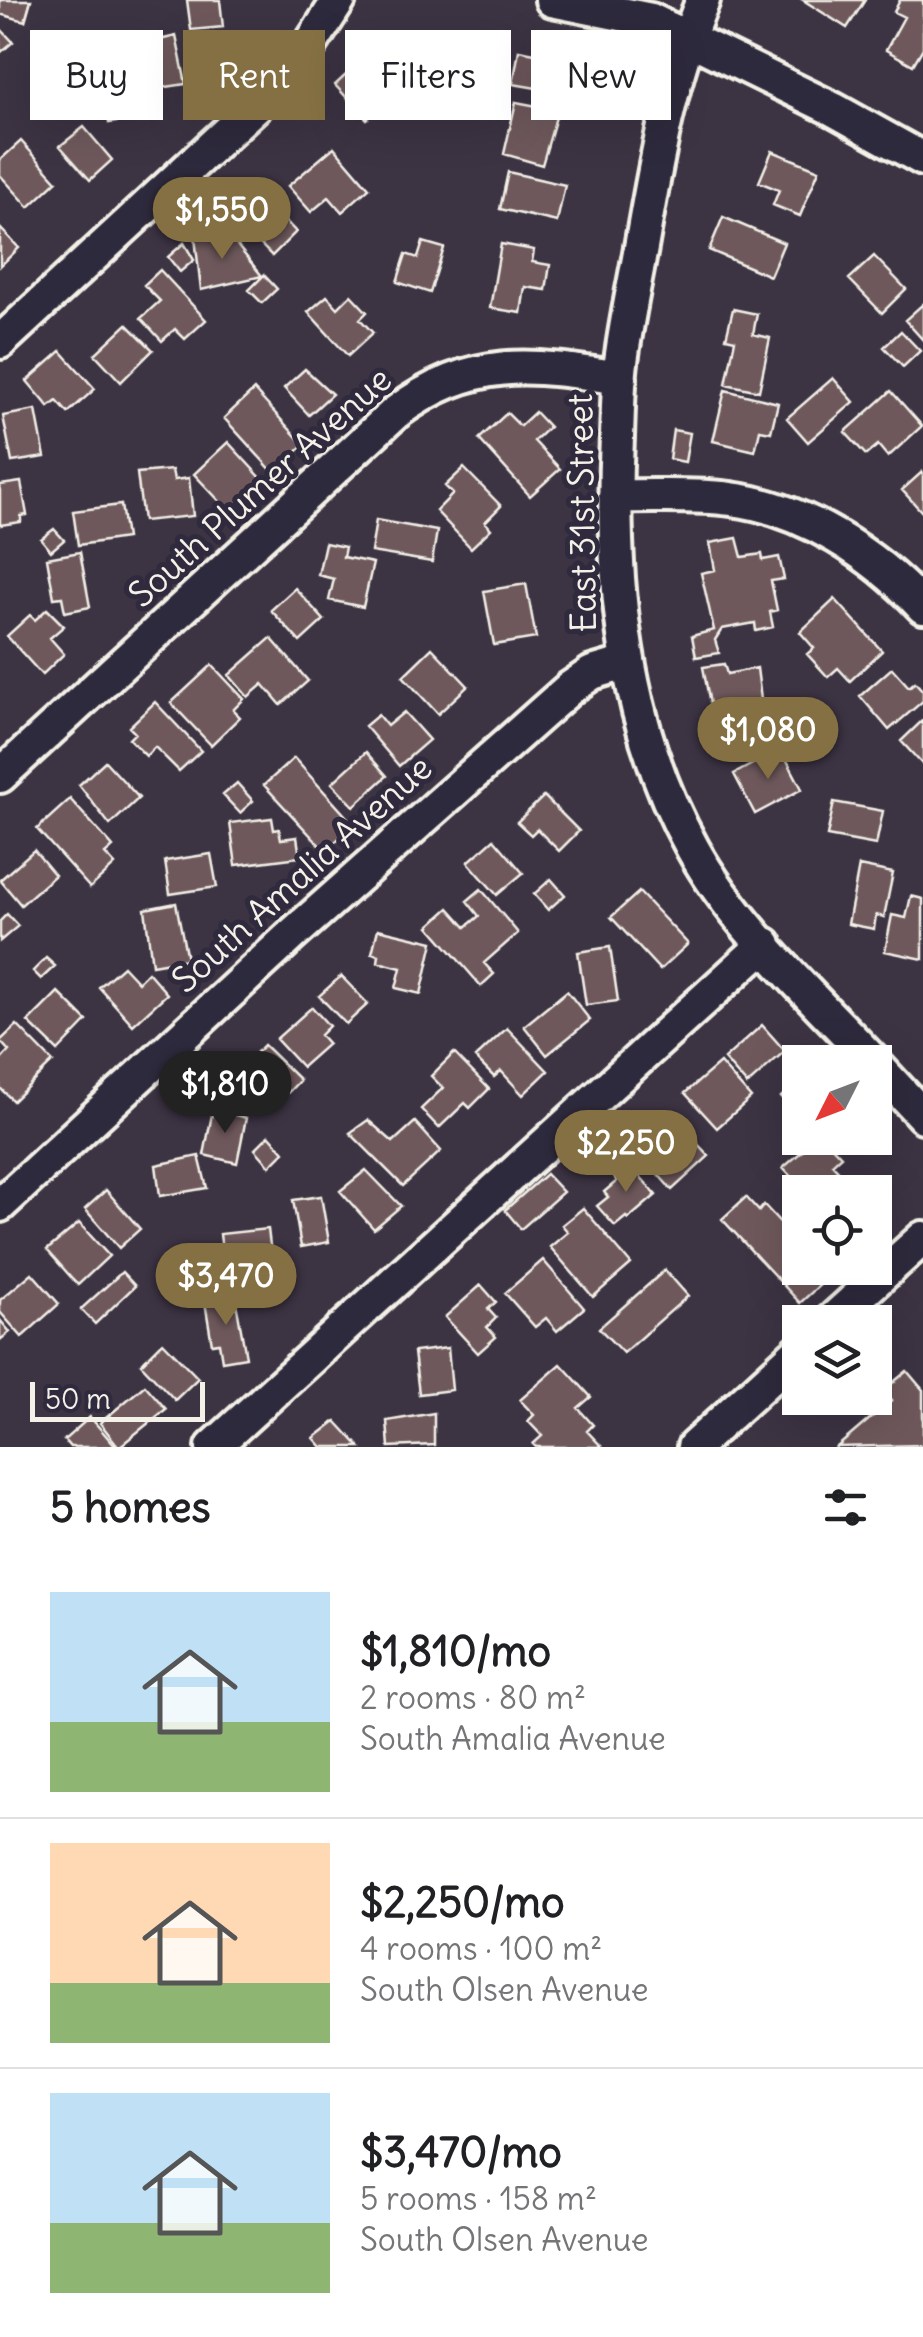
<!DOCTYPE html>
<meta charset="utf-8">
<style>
body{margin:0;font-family:Delius,sans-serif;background:#f6f6f6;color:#202124;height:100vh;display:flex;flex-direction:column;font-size:38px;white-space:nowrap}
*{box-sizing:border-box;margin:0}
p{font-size:32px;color:#757577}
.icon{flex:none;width:55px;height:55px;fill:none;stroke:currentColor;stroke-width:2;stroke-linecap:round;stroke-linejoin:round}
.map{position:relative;height:1447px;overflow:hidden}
.details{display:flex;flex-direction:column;background:#fff;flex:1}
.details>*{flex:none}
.guide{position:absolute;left:30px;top:30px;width:865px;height:90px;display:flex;gap:20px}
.needle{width:65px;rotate:228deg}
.tools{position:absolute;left:782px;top:1045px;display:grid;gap:20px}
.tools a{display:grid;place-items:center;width:110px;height:110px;border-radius:0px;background:#fff;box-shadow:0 10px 40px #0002;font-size:50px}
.scale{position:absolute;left:30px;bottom:25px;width:175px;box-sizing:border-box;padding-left:10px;border:5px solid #f4f1e8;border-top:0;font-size:28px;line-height:35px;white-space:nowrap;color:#f4f1e8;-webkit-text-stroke:8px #2f2a3d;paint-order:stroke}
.price{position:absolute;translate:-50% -85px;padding:0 22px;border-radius:35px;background:#847042;color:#fff;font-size:32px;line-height:65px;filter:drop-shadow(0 2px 5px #0008)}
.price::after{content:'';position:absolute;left:50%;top:60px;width:30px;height:22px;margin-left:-15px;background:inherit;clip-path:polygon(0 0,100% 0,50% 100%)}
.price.active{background:#222;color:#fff}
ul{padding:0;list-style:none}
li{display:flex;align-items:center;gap:30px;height:250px;padding:0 50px}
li+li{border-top:2px solid #e0e0e0}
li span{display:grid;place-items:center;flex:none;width:280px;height:200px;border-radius:0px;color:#555}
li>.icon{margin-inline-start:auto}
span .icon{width:120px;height:120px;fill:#fffc;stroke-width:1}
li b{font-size:42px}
h2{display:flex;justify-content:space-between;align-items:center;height:120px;padding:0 50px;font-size:42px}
.chip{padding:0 35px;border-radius:0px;background:#fff;box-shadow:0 10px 40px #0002;font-size:35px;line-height:90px}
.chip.active{background:#847042;color:#fff}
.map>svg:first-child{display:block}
.building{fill:#6e595b;stroke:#f4f1e8;stroke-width:2.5}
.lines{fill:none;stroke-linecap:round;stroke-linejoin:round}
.minor-casing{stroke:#f4f1e8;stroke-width:40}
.minor{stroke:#2f2a3d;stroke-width:32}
.labels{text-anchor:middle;stroke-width:10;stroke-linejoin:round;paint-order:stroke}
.street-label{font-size:35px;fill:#f4f1e8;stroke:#2f2a3d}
</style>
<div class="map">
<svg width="923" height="1447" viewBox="0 0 923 1447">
<rect width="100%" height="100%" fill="#3c3343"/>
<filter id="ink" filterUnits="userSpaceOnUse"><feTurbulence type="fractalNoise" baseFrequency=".01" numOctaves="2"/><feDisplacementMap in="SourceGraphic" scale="20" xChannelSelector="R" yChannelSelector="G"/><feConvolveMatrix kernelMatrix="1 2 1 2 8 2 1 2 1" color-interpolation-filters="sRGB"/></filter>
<g filter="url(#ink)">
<path class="building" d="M0,0h31l-6,21 -25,-7z
M187,0h33l3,27 -32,3z
M803,0h62l-18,28z
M900,0h23v48l-10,17 -27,-15 18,-33 -10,-5z
M0,28l13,14 -13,11z
M176,36l10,48 -33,5 -6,-46z
M519,50l63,12 -5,33 -64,-11z
M441,54l35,13 -12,34 -35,-12z
M376,58l27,28 -36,33 -32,-34 26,-24 5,6z
M136,81l6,37 -33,5 -6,-37z
M516,102l42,8 -16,55 -38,-11z
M84,127l28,33 -22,20 -30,-34z
M21,141l36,40 -28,26 -29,-32v-15z
M334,147l35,41 -27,24 -13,-15 -18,15 -23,-26z
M772,151l47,19 -19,46 -27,-11 6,-15 -20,-8z
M508,172l57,13 -8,37 -57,-13z
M231,184l15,16 5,-5 15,15 7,-2 23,24 -24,24 -56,-57z
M723,217l61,26 -14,33 -61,-26z
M0,228l19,20 -19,18z
M227,233l35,43 -61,14 -6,-53z
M423,242l21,6 -14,45 -33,-11 9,-28 12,4z
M184,243l10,17 -14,12 -12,-15z
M501,244l33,6 -2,12 18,3 -4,25 -21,-3 -4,26 -31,-5z
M874,256l32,33 -24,24 -33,-34z
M160,270l46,50 -21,19 -10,-10 -13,12 -21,-23 19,-17 -16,-16z
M264,275l13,14 -15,14 -13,-13z
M351,295l16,17 -7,7 13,14 -25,23 -40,-44 19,-16 11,12z
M923,304v36l-18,-20z
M733,309l24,5 -4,20 17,4 -11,53 -33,-7 9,-44 -9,-2z
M127,324l26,26 -32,32 -26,-28z
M901,331l19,20 -17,16 -19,-20z
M61,351l34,38 -27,24 -11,-12 -8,6 -22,-26z
M305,369l27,25 -23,21 -25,-27z
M833,378l21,24 -46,40 -21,-24z
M254,390l50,55 -30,28 -50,-55z
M725,390l53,13 -7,29 -11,-2 -5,21 -42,-10z
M891,391l31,35 -34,31 -10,-12 -12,10 -21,-23z
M36,410l9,47 -33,5 -9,-46z
M535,412l14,15 -15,14 26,28 -30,27 -51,-57 28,-26 13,13z
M673,430l17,3 -5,29 -16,-3z
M228,442l34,37 -33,32 -35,-37z
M464,468l37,38 -16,16 6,7 -20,19 -35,-37 17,-17 -8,-8z
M172,470l2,10 15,-2 4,38 -50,5 -6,-48z
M922,472l1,2v39l-21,-23z
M21,482l6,33 -6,1v6l-21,3v-40z
M121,505l5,33 -48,7 -5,-34z
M376,520l61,11 -5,31 -61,-10z
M54,529l10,11 -13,11 -10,-12z
M737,538l5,19 20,-3 1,6 16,-3 5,22 -13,2 6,29 -7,2 3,15 -17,4 -1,-8 -33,6 -7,11 4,13 -23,4 -4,-21 22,-6 -13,-57 14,-3 -5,-27z
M325,543l20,4 -2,10 30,6 -10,44 -34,-7 5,-21 -16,-4z
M80,552l10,55 -25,5 -3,-15 -8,1 -7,-40z
M526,584l10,54 -42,7 -10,-54z
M295,588l29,32 -24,22 -29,-32z
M835,599l47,52 -32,30 -12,-13 -10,9 -21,-23 7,-6 -14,-16z
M47,609l17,17 -14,12 14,16 -22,21 -35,-39 23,-21 5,5z
M271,638l37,43 -27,24 -18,-21 -15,13 -19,-22z
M432,648l36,38 -30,28 -35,-38z
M724,664l3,10 30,-6 6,47 -49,10 -11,-58z
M212,665l32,34 -11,11 7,7 -29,28 -40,-42z
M892,668l17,19 6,-5 8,9v10l-34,29 -29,-34z
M155,702l46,49 -22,20 -24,-24 -9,9 -17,-17 6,-6 -6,-6z
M404,712l25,28 -30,26 -34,-40 13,-11 9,11z
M923,720v45l-22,-24z
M781,749l21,40 -47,25 -21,-40z
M366,752l21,24 -33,30 -22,-23z
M294,758l60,67 -29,26 -61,-66z
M105,761l34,37 -29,27 -31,-40z
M237,783l16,18 -13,12 -17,-18z
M544,796l35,35 -20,20 -22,-22 -6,6 -14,-13z
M70,799l43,48 -8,7 10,11 -25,23 -53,-59z
M834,802l49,9 -7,34 -49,-9z
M272,818l2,12 5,-1 2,10 16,-2 3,20 -64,8 -6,-42z
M494,839l29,34 -26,22 -29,-33z
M34,850l21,25 -34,30 -21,-25z
M211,854l6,33 -47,7 -5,-33z
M859,866l34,7 -9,44 -8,-2 -2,14 -26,-5z
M551,879l14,16 -17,15 -14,-16z
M481,889l37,44 -34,30 10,11 -13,12 -52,-60 20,-18 17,19 13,-11 -12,-15z
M639,892l49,52 -28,26 -49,-53z
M911,896l12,3v60l-38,-8 7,-36 14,3z
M176,903l11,56 -35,6 -7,-56z
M7,914l11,12 -18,15v-20z
M378,929l55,13 -12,52 -25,-6 5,-20 -23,-6 1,-7 -7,-2z
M610,947l8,54 -32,4 -8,-53z
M46,958l9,8 -14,13 -8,-8z
M123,966l15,16 10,-10 19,22 -34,31 -34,-38z
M341,976l27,28 -22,20 -27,-28z
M567,991l23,29 -43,35 -23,-29z
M58,992l29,29 -29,30 -30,-29z
M312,1007l17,19 -9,9 8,9 -26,23 -26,-28z
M17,1025l36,37 -40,39 -13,-13v-27l9,-10 -9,-10z
M762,1025l23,26 -38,34 -23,-26z
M507,1028l41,43 -25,24 -22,-24 -7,6 -19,-19z
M264,1045l36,35 -24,25 -36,-36z
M454,1053l35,36 -19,19 -5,-5 -26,25 -18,-19 22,-21 -12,-12z
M720,1063l31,35 -34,30 -32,-35z
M800,1079v28l-6,5 -13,-15z
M213,1109l33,9 -9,45 -33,-8z
M669,1114l40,42 -37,34 -16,-18 6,-5 -23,-25z
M368,1120l25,22 22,-20 26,29 -38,35 -53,-53z
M269,1135l15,17 -14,14 -15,-17z
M817,1138h7l17,18 -9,8 26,28h-53l-22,-24z
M199,1156l8,32 -47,8 -4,-31z
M628,1162l28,33 -28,24 -2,-2 -11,9 -18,-20 11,-9 -4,-5 13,-11 -4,-5z
M366,1170l35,36 -27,23 -34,-38z
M546,1174l17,18 -42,37 -16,-19z
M106,1190l34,39 -21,19 -34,-39z
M321,1196l8,46 -28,5 -8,-47z
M746,1197l13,14 5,-6 36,39v24h8l14,15 -22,20 -78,-84z
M583,1208l48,56 -38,33 -43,-50 18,-15 -6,-7z
M79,1223l30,33 -31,29 -31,-35z
M268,1229l5,41 -48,6 -5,-42z
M543,1260l41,48 -27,23 -11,-13 -11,9 -30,-34z
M665,1270l23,26 -65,57 -24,-25z
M122,1272l13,14 -40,38 -14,-15z
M32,1273l27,31 -37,33 -22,-25v-12z
M481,1285l15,17 -8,7 8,9 -9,9 9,10 -18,16 -33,-36z
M235,1297l11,60 -24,4 -3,-18 -7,1 -7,-42z
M0,1320l10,12 -10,8z
M163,1342l35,36 -23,22 -34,-36z
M448,1348l4,42 -33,4 -5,-42z
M561,1364l30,33 -13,11 15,17 -6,6 15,16h-66l-3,-3 9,-8 -14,-15 6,-6 -14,-15z
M907,1371l16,19v55l-86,2 55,-47 -8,-10z
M145,1385l21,24 -47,38 -19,-24z
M434,1413v32l-45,2 -2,-26z
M90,1417l26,30h-46l-6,-7z
M336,1421l24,26h-38l-8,-9z"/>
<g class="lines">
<defs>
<path id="minor" d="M552,0l99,20 182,89 90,50
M703,0c-32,76 -47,161 -61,242 -7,40 -16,80 -21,120 -3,24 -3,50 -4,75 -7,142 6,286 76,412 42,77 121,149 181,213
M0,342l263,-243 49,-57 27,-42
M615,496c38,1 78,-2 116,3 72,9 143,55 192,108
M0,776l395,-363c78,-58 135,-49 225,-35
M875,1064l48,52
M0,1205l292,-270 278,-247 22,-15 34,-10
M830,1322l93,-84
M213,1447l552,-503
M694,1447l106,-97"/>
</defs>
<use href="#minor" class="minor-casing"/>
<use href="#minor" class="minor"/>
</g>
</g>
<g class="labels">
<g class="street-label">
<text transform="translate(260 487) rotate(-42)" y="12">South Plumer Avenue</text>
<text transform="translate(582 513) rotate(-91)" y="12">East 31st Street</text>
<text transform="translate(302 874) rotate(-42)" y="12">South Amalia Avenue</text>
</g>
</g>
</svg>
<div class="tools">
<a><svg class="needle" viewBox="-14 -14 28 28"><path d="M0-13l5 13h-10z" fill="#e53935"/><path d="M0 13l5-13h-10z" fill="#757577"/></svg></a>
<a><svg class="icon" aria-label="locate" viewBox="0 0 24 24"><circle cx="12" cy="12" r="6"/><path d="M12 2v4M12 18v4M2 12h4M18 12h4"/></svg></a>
<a><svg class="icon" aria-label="layers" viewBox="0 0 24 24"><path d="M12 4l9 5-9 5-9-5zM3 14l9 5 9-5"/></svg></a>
</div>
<div class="scale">50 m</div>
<b class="price" style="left:222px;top:262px">$1,550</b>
<b class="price" style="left:768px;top:782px">$1,080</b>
<b class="price active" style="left:225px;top:1136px">$1,810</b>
<b class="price" style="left:626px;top:1195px">$2,250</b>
<b class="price" style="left:226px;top:1328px">$3,470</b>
<div class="guide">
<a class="chip">Buy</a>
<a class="chip active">Rent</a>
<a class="chip">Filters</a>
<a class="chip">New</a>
</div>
</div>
<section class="details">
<h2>5 homes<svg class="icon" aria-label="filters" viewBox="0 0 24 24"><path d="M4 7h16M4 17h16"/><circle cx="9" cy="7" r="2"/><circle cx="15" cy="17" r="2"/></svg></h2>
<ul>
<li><span style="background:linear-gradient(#bfe0f5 65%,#8fb573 0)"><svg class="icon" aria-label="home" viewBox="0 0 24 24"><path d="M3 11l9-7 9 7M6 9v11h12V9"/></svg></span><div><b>$1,810/mo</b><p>2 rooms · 80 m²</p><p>South Amalia Avenue</p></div></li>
<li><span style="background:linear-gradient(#ffd9b3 70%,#8fb573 0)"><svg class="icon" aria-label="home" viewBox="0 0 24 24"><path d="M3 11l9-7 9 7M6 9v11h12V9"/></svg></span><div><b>$2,250/mo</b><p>4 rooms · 100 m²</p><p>South Olsen Avenue</p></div></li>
<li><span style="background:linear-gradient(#bfe0f5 65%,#8fb573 0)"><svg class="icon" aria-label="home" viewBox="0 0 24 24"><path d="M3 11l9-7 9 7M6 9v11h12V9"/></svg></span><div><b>$3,470/mo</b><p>5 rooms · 158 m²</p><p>South Olsen Avenue</p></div></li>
</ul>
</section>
